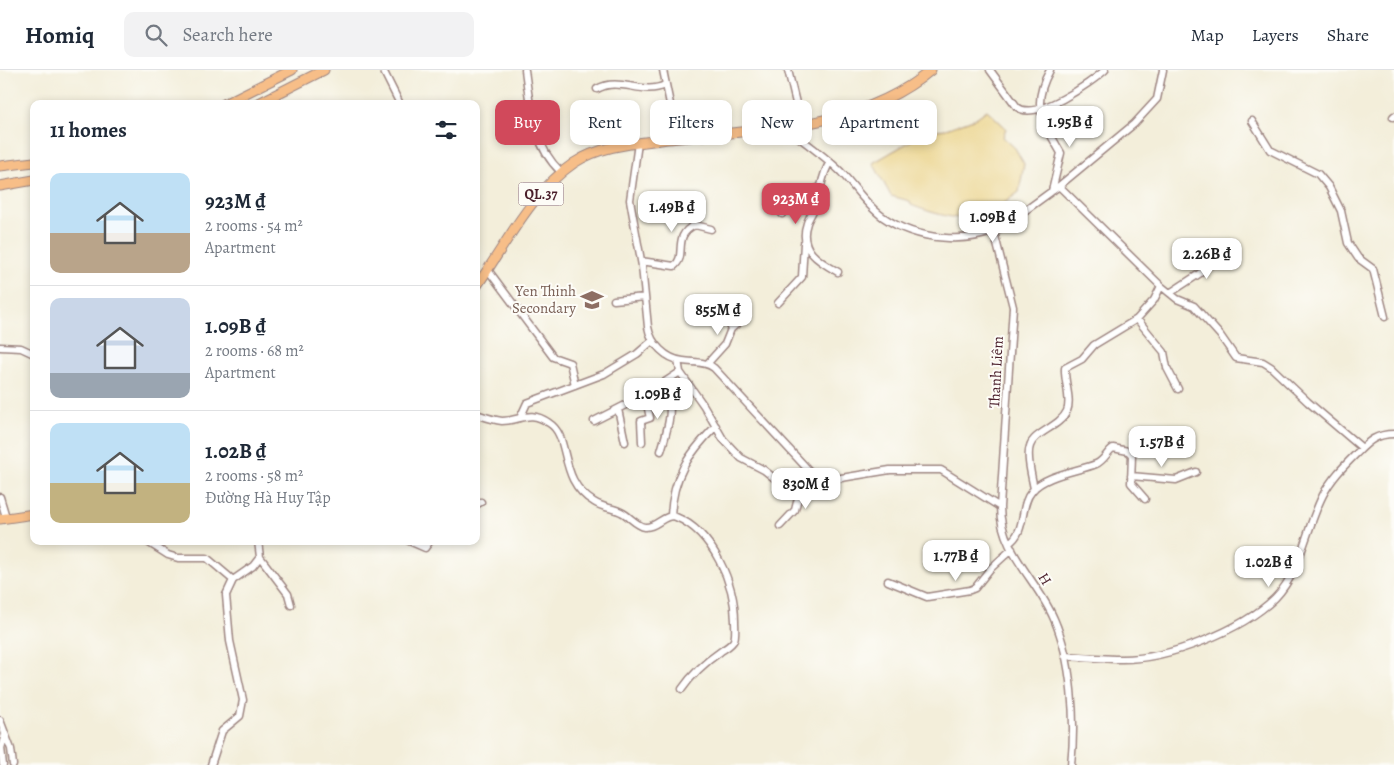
<!DOCTYPE html>
<meta charset="utf-8">
<style>
body{margin:0;font-family:Alegreya,serif;background:#f2f2f3;color:#1f2937;height:100vh;display:flex;flex-direction:column;font-size:19px;white-space:nowrap}
*{box-sizing:border-box;margin:0}
p{font-size:16px;color:#747a83}
.icon{flex:none;width:28px;height:28px;fill:none;stroke:currentColor;stroke-width:2;stroke-linecap:round;stroke-linejoin:round}
.map{position:relative;flex:1;overflow:hidden}
.panel{position:absolute;left:30px;top:30px;width:450px;height:445px;display:flex;flex-direction:column;background:#fff;border-radius:10px;box-shadow:0 2px 8px #0003}
.panel>*{flex:none}
.hud{position:absolute;left:495px;top:30px;width:475px;height:45px;display:flex;gap:10px}
.price{position:absolute;translate:-50% -42px;padding:0 11px;border-radius:10px;background:#fff;color:#222;font-size:16px;line-height:32px;filter:drop-shadow(0 1px 2px #0008)}
.price::after{content:'';position:absolute;left:50%;top:30px;width:15px;height:11px;margin-left:-8px;background:inherit;clip-path:polygon(0 0,100% 0,50% 100%)}
.price.current{background:#d1495b;color:#fff}
ul{padding:0;list-style:none}
li{display:flex;align-items:center;gap:15px;height:125px;padding:0 20px}
li+li{border-top:1px solid #e0e1e3}
li span{display:grid;place-items:center;flex:none;width:140px;height:100px;border-radius:10px;color:#555}
li>.icon{margin-inline-start:auto}
span .icon{width:60px;height:60px;fill:#fffc;stroke-width:1}
li b{font-size:21px}
h2{display:flex;justify-content:space-between;align-items:center;height:60px;padding:0 20px;font-size:21px}
.tag{padding:0 18px;border-radius:10px;background:#fff;box-shadow:0 2px 8px #0003;font-size:18px;line-height:45px}
.tag.current{background:#d1495b;color:#fff}
header{display:flex;align-items:center;gap:30px;box-sizing:border-box;height:70px;padding:0 25px;background:#fff;border-bottom:1px solid #e0e1e3}
header strong{font-size:24px}
nav{display:flex;gap:28px;margin-inline-start:auto;font-size:18px}
.search{width:350px;height:45px;background:#f2f2f3;display:flex;align-items:center;gap:12px;box-sizing:border-box;padding:0 18px;border-radius:10px;color:#747a83;font-size:19px}
.map>svg:first-child{display:block}
.sand{fill:#eeda9e;stroke:#9c7c64}
.lines{fill:none;stroke-linecap:round;stroke-linejoin:round}
.minor-casing{stroke:#9e8682;stroke-width:9}
.major-casing{stroke:#9e8682;stroke-width:11}
.minor{stroke:#fff;stroke-width:6}
.major{stroke:#f7be88;stroke-width:9}
.labels{text-anchor:middle;stroke-width:4;stroke-linejoin:round;paint-order:stroke}
.shield{fill:#fdfcf7;stroke:#806168;stroke-width:1}
.shield-label{font-size:14px;font-weight:bold;fill:#4a1f2b}
.education-label{font-size:15px;fill:#785e54;stroke:#fdfcf7;text-anchor:end}
.street-label{font-size:15px;fill:#4a1f2b;stroke:#fdfcf7}
</style>
<header>
<strong>Homiq</strong>
<div class="search"><svg class="icon" aria-label="search" viewBox="0 0 24 24"><circle cx="10" cy="10" r="6"/><path d="M15 15l6 6"/></svg>Search here</div>
<nav><a>Map</a><a>Layers</a><a>Share</a></nav>
</header>
<div class="map">
<svg width="1394" height="695" viewBox="0 0 1394 695">
<rect width="100%" height="100%" fill="#fdfcf7"/>
<filter id="ink" filterUnits="userSpaceOnUse"><feTurbulence type="fractalNoise" baseFrequency=".02" numOctaves="2"/><feDisplacementMap in="SourceGraphic" scale="10" xChannelSelector="R" yChannelSelector="G"/><feConvolveMatrix kernelMatrix="1 2 1 2 8 2 1 2 1" color-interpolation-filters="sRGB"/></filter>
<filter id="wash" filterUnits="userSpaceOnUse"><feTurbulence type="fractalNoise" baseFrequency=".0096" numOctaves="4" result="noise"/><feDisplacementMap in="SourceGraphic" scale="20" xChannelSelector="R" yChannelSelector="G"/><feGaussianBlur stdDeviation="1.12" result="paint"/><feColorMatrix in="noise" values="0 0 0 0 0 0 0 0 0 0 0 0 0 0 0 0 0 1.4 0 .05"/><feComposite in="paint" operator="in"/></filter>
<g filter="url(#wash)">
<rect width="100%" height="100%" fill="#f3eeda"/>
<path class="sand" d="M987,40l19,18 -3,9 12,11 9,16 -5,28c-10,7 -21,17 -32,23 -19,10 -58,-3 -76,-10l-1,-4 -19,-5 -18,-33 55,-32 18,-2 30,-11z"/>
</g>
<g filter="url(#ink)">
<g class="lines">
<defs>
<path id="minor" d="M383,0l17,34
M525,0c5,37 8,76 36,102
M663,0l14,68
M788,0l13,54
M990,0l27,37c18,15 74,-24 88,-37
M1050,0c-20,36 -7,51 11,83l-9,38
M597,19c23,-13 45,7 68,-4
M1393,47l1,-1
M1252,51l18,29 48,24 11,13 12,24 7,32 10,15 15,11 12,48
M784,56c19,15 40,29 57,46 14,15 25,33 42,45 33,23 86,29 121,9l55,-40 75,-62 23,-25 6,-29
M638,73l-8,57 12,66 6,61c3,17 18,32 35,34 11,2 22,0 31,7l100,108 21,3 55,-9h51l59,37
M830,92c-9,14 -8,25 -13,40 -2,7 -7,13 -10,21 -9,26 11,38 31,49
M1059,116l102,100 16,13 17,7 26,29 16,23 27,4 8,5 37,35 54,46
M782,144l15,-23 13,7 8,-10
M994,162l19,75 -13,200c0,44 38,74 54,112 18,41 22,102 17,146
M641,191l33,5c14,-10 -3,-30 21,-41l16,4
M488,200l65,87 17,6 5,22
M1170,223l29,-19 31,-27
M614,230l31,-3
M778,233l24,-26 2,-34
M1137,249l27,33 3,16 11,21
M0,277l21,1 13,6
M678,290l2,12 24,34 19,33 18,19 23,12 15,12 20,6
M707,294l18,-20 6,-15 8,-7
M618,339l7,33
M476,344c9,3 17,6 26,7 19,0 27,-12 47,2 23,14 8,57 45,79 9,6 20,6 29,11 7,4 14,13 22,14 12,1 19,-14 31,-10 37,15 59,67 59,104 0,5 1,14 -1,19 -2,5 -10,9 -14,12 -16,11 -27,21 -38,37
M521,346l6,-13 77,-29 33,-20 15,-13
M594,351l51,-26 35,-23
M642,372l-1,-21 9,-3 -5,-23
M661,381c6,-20 16,-48 1,-66
M1131,406l45,4 20,-8
M1034,419c-2,-12 -8,-32 -4,-43 4,-14 30,-19 37,-35 5,-12 -3,-29 -2,-43l17,-9 12,-14 43,-26 17,-19 7,-14
M0,427l6,20
M476,435l5,-3
M671,446c2,-40 17,-62 45,-90
M780,456l15,-16 6,-24 13,-10
M146,471l22,14 10,3h29l26,22
M409,471l16,7 5,-7
M1009,473c18,-12 10,-37 23,-52 12,-16 47,-20 64,-27 8,-3 11,-12 17,-16l15,3 4,4 -1,28 14,16
M260,487l28,37 3,11
M888,511l39,16 43,-7 5,-2 15,-19 22,-20
M1065,586c19,1 38,3 57,3 47,0 119,-28 153,-61 26,-26 31,-70 48,-103 8,-16 20,-28 33,-41 12,-12 19,-20 38,-20
M0,650l11,29 2,16
M3,695l-2,-17 4,-13
M211,695l11,-34 18,-15 3,-16 -13,-59 -4,-46 7,-15 20,-14 7,-9 -2,-16"/>
<path id="major" d="M224,34l68,-34
M257,34l67,-34
M0,96l34,-4
M0,116l34,-6
M476,217c29,-41 55,-95 98,-124 26,-18 64,-20 94,-24 89,-10 191,-8 263,-69
M0,449l34,-5"/>
</defs>
<use href="#minor" class="minor-casing"/>
<use href="#major" class="major-casing"/>
<use href="#minor" class="minor"/>
<use href="#major" class="major"/>
</g>
</g>
<defs>
<symbol id="school-bare" viewBox="-9 -9 18 18"><path d="M0-5L7-2L0 1L-7-2ZM-4 1L0 2.5L4 1V4Q0 6-4 4Z" fill="#8d6e63" stroke="#fdfcf7" stroke-width="2.5" paint-order="stroke"/></symbol>
</defs>
<g fill-rule="evenodd">
<use href="#school-bare" x="576" y="214" width="32" height="32"/>
</g>
<g class="labels">
<rect class="shield" x="518.5" y="112.5" width="45" height="23" rx="4"/>
<g class="shield-label">
<text x="541" y="129">QL.37</text>
</g>
<g class="education-label">
<text x="576" y="226">Yen Thinh<tspan x="576" dy="17">Secondary</tspan></text>
</g>
<g class="street-label">
<text transform="translate(996 302) rotate(-87)" y="5">Thanh Liêm</text>
<text transform="translate(1045 509) rotate(58)" y="5">H</text>
</g>
</g>
</svg>
<b class="price" style="left:1070px;top:78px">1.95B ₫</b>
<b class="price current" style="left:796px;top:155px">923M ₫</b>
<b class="price" style="left:672px;top:163px">1.49B ₫</b>
<b class="price" style="left:993px;top:173px">1.09B ₫</b>
<b class="price" style="left:1207px;top:210px">2.26B ₫</b>
<b class="price" style="left:718px;top:266px">855M ₫</b>
<b class="price" style="left:658px;top:350px">1.09B ₫</b>
<b class="price" style="left:1162px;top:398px">1.57B ₫</b>
<b class="price" style="left:806px;top:440px">830M ₫</b>
<b class="price" style="left:956px;top:512px">1.77B ₫</b>
<b class="price" style="left:1269px;top:518px">1.02B ₫</b>
<div class="hud">
<a class="tag current">Buy</a>
<a class="tag">Rent</a>
<a class="tag">Filters</a>
<a class="tag">New</a>
<a class="tag">Apartment</a>
</div>
<section class="panel">
<h2>11 homes<svg class="icon" aria-label="filters" viewBox="0 0 24 24"><path d="M4 7h16M4 17h16"/><circle cx="9" cy="7" r="2"/><circle cx="15" cy="17" r="2"/></svg></h2>
<ul>
<li><span style="background:linear-gradient(#bfe0f5 60%,#b9a48a 0)"><svg class="icon" aria-label="home" viewBox="0 0 24 24"><path d="M3 11l9-7 9 7M6 9v11h12V9"/></svg></span><div><b>923M ₫</b><p>2 rooms · 54 m²</p><p>Apartment</p></div></li>
<li><span style="background:linear-gradient(#c9d6e8 75%,#9aa5b1 0)"><svg class="icon" aria-label="home" viewBox="0 0 24 24"><path d="M3 11l9-7 9 7M6 9v11h12V9"/></svg></span><div><b>1.09B ₫</b><p>2 rooms · 68 m²</p><p>Apartment</p></div></li>
<li><span style="background:linear-gradient(#bfe0f5 60%,#c2b280 0)"><svg class="icon" aria-label="home" viewBox="0 0 24 24"><path d="M3 11l9-7 9 7M6 9v11h12V9"/></svg></span><div><b>1.02B ₫</b><p>2 rooms · 58 m²</p><p>Đường Hà Huy Tập</p></div></li>
</ul>
</section>
</div>
